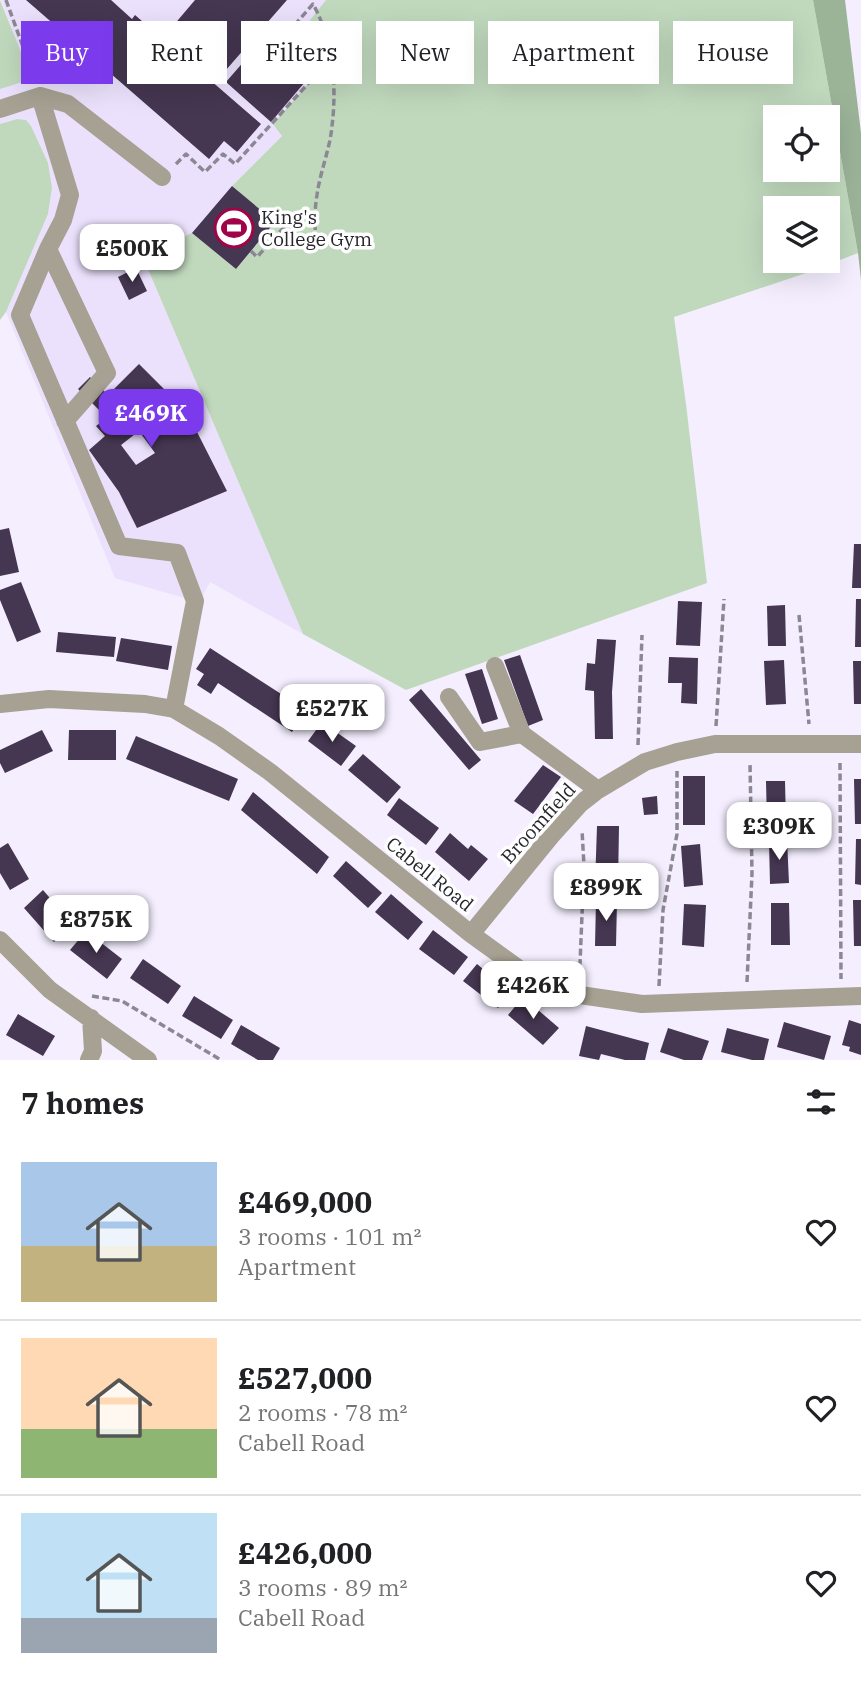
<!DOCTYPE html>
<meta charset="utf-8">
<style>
body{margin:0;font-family:"IBM Plex Serif",serif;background:#f2f2f2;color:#202124;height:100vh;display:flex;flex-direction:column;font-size:26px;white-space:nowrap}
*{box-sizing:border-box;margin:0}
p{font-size:23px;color:#757577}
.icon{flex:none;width:38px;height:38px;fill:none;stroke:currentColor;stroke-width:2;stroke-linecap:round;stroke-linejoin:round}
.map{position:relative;height:1060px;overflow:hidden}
.panel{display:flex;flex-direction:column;background:#fff;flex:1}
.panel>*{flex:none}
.top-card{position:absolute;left:21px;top:21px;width:819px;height:63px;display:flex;gap:14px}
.controls{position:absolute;left:763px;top:105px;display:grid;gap:14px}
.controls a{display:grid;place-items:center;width:77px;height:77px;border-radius:0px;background:#fff;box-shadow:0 7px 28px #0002;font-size:35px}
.price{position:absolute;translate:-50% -60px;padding:0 16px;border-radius:14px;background:#fff;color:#222;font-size:23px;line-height:46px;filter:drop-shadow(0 2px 4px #0008)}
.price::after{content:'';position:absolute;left:50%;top:42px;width:21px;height:16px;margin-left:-10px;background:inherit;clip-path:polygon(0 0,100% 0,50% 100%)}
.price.active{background:#7c3aed;color:#fff}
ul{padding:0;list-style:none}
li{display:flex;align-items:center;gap:21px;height:175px;padding:0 21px}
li+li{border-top:2px solid #e0e0e0}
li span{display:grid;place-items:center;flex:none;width:196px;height:140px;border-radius:0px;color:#555}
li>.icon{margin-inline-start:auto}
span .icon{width:84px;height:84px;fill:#fffc;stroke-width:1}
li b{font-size:30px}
h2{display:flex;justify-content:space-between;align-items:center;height:84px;padding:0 21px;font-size:30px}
.pill{padding:0 24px;border-radius:0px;background:#fff;box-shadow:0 7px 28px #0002;font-size:24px;line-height:63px}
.pill.active{background:#7c3aed;color:#fff}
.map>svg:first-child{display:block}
.built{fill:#ebe1fc}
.green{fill:#c0d9bd;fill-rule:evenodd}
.forest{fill:#9bb498}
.building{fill:#453651;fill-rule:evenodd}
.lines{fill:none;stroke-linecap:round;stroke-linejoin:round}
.path{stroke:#8b8893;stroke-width:3.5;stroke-dasharray:7 3.5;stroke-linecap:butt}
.minor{stroke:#a6a192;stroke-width:18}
.labels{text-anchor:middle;stroke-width:7;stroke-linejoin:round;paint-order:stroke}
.poi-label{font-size:19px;fill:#27252c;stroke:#fefefe;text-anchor:start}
.street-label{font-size:19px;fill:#27252c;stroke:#fefefe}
</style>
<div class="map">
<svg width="861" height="1060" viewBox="0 0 861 1060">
<rect width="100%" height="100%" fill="#f4eefe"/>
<path class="built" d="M1,0h325l-39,50 28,26 -42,48 10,11 -51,51 43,36 -39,47 -94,-14 161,379 -93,-52 -9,17 -6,2 -80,-23 -109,-266 42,-98 4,-26 -35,-69 -17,5v-35l31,-10z"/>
<path class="green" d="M0,0l32,79 -32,10z
M326,0h487l45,253 -49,19 -135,45 12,87 21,179 -301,107 -103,-56 -161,-379 50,-22 44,36 39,-46 -43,-37 50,-50 -9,-12 41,-47 -28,-27zM775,117h53v53h-53zM775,208h53v53h-53z
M17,119l9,1 5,6 17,37 4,25 -4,26 -42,98 -6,8v-196z"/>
<path class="forest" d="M813,0h32l16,133v147l-3,-27z"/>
<path class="building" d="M26,0h85l21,19 3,-4 126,109 -24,28 -13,-11 -15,18z
M195,0h92l-68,78 -52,-45z
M266,36l45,39 -40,47 -45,-40z
M232,186l43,36 -39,47 -44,-36z
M136,268l11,23 -18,9 -11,-23z
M139,364l28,28 29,38 31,61 -90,37 -18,-36 -30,-42 16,-14 -9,-10 11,-8 -29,-29 12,-12 18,18zM139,431l16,22 -19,12 -15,-20z
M9,528l10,44 -19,4v-46z
M854,544h7v44h-9z
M21,582l20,50 -24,10 -17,-42v-10z
M856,599h5v48h-6z
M678,601l24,1 -2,44 -24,-1z
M785,605l1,41h-18l-1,-40z
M58,632l58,5 -2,20 -58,-5z
M121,638l51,8 -4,24 -52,-9z
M597,639l19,1 -4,52 1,47h-18l-1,-48 -9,-1 2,-27 8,1z
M210,648l96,62 -14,22 -74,-49 -7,11 -14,-9 7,-11 -8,-5z
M520,655l23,65 -15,6 -24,-66z
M669,657l29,1 -1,46 -16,-1 1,-20h-14z
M784,660l2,44 -20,1 -2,-44z
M853,661h8v43h-7z
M482,669l16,50 -16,5 -17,-50z
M421,689l60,71 -12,10 -60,-70z
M322,722l34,24 -15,20 -33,-25z
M42,730l11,21 -48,22 -5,-10v-13z
M69,730h47v30h-48z
M136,736l102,43 -9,22 -103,-42z
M363,754l38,33 -14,16 -39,-33z
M543,765l18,12 -28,37 -19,-13z
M683,776h22v49h-22z
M854,779h7v45h-6z
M766,781h19l1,44h-19z
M253,792l76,65 -12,17 -76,-64z
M657,796l1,18 -14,1 -2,-17z
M399,798l40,30 -13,17 -39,-30z
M597,826h22l-1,59h-23z
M450,833l18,16 3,-4 17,14 -19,22 -34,-29z
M787,839l2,44 -19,1 -1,-43z
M856,839h5v46l-6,-1z
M8,843l21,36 -19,11 -10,-17v-25z
M700,844l3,41 -19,2 -3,-41z
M346,861l36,32 -14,15 -35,-32z
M43,890l30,35 -19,17 -30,-34z
M391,894l32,28 -15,18 -33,-28z
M853,900h8v46h-7z
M596,901h21l-1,45h-21z
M771,903h18l1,42h-19z
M684,904l22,1 -2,42 -22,-2z
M433,930l35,27 -14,18 -35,-26z
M86,931l36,28 -15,20 -37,-29z
M143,959l38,27 -13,18 -38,-26z
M477,964l34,28 -13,16 -35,-27z
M194,996l39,24 -12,19 -39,-23z
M523,997l36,31 -16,17 -35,-30z
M18,1014l37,22 -12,20 -37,-21z
M849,1020l12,4v31l-12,-4 1,-4 -8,-2z
M784,1022l47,14 -7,24 -47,-13z
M241,1025l39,23 -7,12h-15l-27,-16z
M586,1026l63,17 -4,17h-20l-24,-6 -2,6 -20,-4z
M668,1028l41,13 -7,19h-18l-24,-8z
M727,1028l42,11 -5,21h-12l-31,-8z"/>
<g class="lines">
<path class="path" d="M6,0l28,77
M176,164l10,-10 19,18 18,-18 12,10 80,-88 -36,-33 34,-39c20,36 24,82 19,122 -2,23 -12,46 -15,69 -3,17 -2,33 -1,49
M251,251l6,6 30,-33 28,-1
M799,615l10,109
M716,726l8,-127
M638,745l4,-110
M840,763l1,216
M576,976l4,-12 4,-98 -2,-36
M747,982l5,-108 -2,-111
M659,986l4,-76 14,-76v-63
M92,996l30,5 99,59"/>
<path class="minor" d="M40,96l28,8 94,73
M0,109l40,-13 30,99 -7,25 -15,29 -28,66 99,231 58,7 18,48 -21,108
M48,249l59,124 -42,48
M495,666l27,68
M449,697l31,45 42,-8 76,56
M0,704l49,-5 96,5 29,5 45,27 51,36 201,162 58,42 26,12 18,6 69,10 219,-8
M471,934l80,-98 29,-32 18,-14 47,-28 32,-10 38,-8h146
M0,940l50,50 98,70
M89,1060l4,-9 -2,-33"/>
</g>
<defs>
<symbol id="stadium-ring" viewBox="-11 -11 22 22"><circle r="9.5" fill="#fefefe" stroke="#9f0449" stroke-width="1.5"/><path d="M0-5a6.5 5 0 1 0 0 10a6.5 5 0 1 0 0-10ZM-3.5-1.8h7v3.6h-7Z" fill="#9f0449"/></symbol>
</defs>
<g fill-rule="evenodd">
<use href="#stadium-ring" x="212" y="206" width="44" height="44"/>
</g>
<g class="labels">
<g class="poi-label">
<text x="261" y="224">King's<tspan x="261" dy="22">College Gym</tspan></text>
</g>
<g class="street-label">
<text transform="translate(538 823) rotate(-48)" y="7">Broomfield</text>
<text transform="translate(430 874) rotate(39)" y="7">Cabell Road</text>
</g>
</g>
</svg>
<div class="controls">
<a><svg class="icon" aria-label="locate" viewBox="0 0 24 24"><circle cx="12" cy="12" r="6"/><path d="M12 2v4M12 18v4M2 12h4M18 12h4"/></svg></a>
<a><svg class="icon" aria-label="layers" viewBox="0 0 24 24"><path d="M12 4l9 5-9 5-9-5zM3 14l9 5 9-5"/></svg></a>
</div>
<b class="price" style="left:132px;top:284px">£500K</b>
<b class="price active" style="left:151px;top:449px">£469K</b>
<b class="price" style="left:332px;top:744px">£527K</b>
<b class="price" style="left:779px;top:862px">£309K</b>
<b class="price" style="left:606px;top:923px">£899K</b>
<b class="price" style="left:96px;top:955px">£875K</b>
<b class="price" style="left:533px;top:1021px">£426K</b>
<div class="top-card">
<a class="pill active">Buy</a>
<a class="pill">Rent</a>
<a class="pill">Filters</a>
<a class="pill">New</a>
<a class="pill">Apartment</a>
<a class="pill">House</a>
</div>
</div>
<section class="panel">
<h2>7 homes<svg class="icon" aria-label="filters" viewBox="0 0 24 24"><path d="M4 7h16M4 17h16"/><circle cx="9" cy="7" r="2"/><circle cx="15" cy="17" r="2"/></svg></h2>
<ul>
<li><span style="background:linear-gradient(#a9c7e8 60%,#c2b280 0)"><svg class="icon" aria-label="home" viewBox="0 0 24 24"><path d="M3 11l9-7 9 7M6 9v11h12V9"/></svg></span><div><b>£469,000</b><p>3 rooms · 101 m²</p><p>Apartment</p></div><svg class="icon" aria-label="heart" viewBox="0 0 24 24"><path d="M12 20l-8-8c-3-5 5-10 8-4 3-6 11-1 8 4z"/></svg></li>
<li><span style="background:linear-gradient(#ffd9b3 65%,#8fb573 0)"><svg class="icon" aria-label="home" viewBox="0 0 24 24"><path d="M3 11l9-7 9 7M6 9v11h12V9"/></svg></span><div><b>£527,000</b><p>2 rooms · 78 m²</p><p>Cabell Road</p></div><svg class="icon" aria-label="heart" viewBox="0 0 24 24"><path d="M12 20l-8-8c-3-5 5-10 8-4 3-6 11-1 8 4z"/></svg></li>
<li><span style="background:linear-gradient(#bfe0f5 75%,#9aa5b1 0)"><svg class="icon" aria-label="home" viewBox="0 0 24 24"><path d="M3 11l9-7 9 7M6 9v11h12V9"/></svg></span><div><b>£426,000</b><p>3 rooms · 89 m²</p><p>Cabell Road</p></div><svg class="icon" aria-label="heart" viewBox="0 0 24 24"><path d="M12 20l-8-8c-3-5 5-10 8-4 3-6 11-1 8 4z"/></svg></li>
</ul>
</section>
